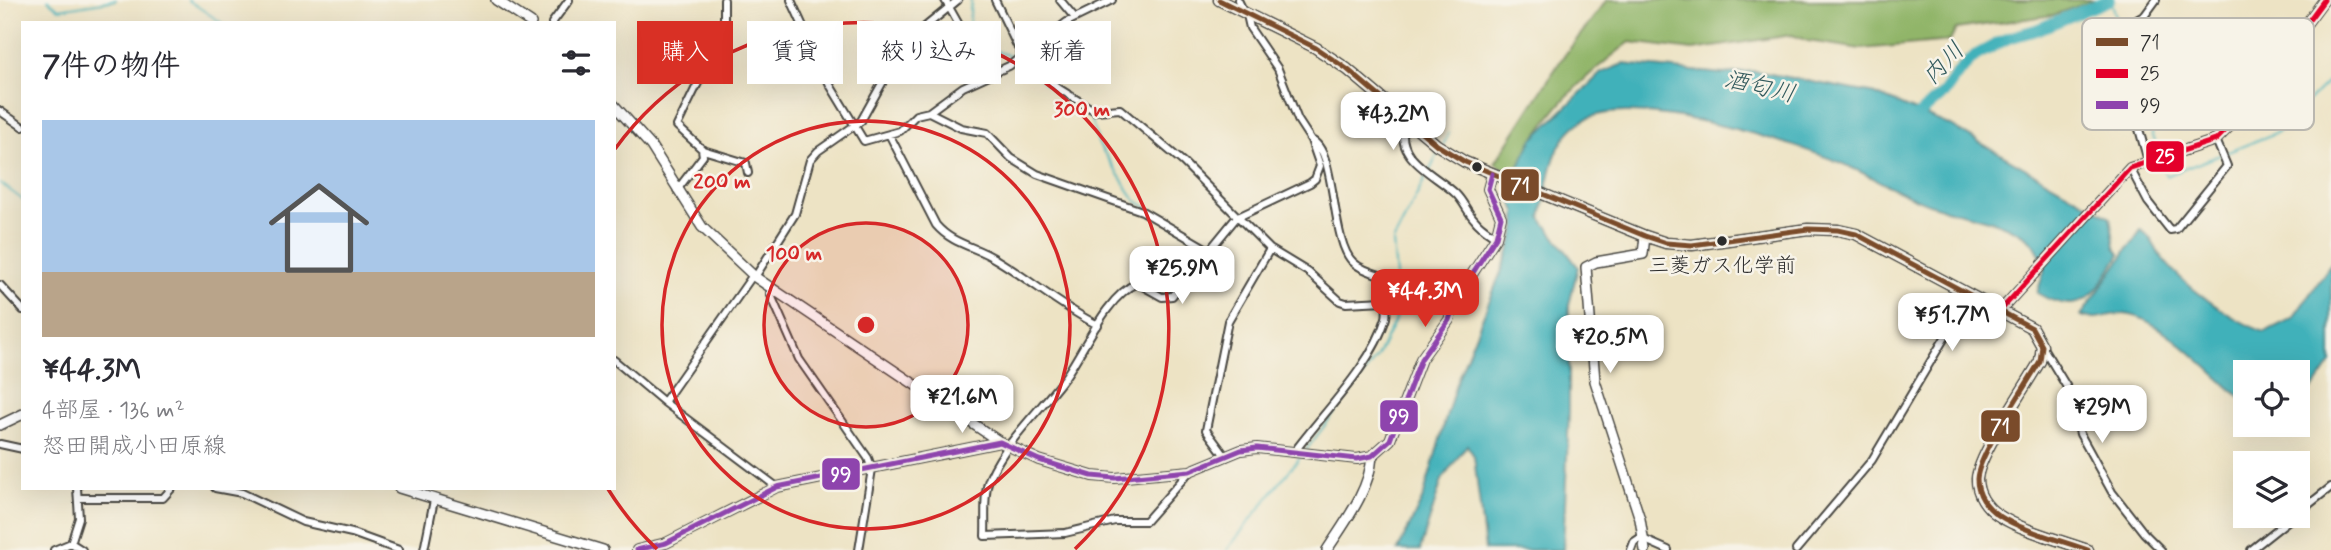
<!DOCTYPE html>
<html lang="ja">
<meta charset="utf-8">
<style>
body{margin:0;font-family:Mynerve,"Klee One",sans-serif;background:#f2f2f3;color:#2b2b33;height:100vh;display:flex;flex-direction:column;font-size:26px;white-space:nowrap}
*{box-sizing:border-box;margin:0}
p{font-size:23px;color:#7c7c81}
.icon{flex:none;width:38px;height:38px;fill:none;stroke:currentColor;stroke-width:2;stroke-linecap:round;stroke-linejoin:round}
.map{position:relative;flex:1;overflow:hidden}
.details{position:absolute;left:21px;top:21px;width:595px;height:469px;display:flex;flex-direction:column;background:#fff;border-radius:0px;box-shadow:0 7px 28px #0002}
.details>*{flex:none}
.top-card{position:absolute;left:637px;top:21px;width:665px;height:63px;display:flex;gap:14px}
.controls{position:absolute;left:2233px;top:360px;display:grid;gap:14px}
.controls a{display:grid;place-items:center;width:77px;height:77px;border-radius:0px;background:#fff;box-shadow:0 7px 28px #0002;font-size:35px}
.price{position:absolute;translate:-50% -60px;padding:0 16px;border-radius:14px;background:#fff;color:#222;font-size:23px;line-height:46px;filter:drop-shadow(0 2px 4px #0008)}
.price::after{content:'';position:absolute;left:50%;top:42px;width:21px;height:16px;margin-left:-10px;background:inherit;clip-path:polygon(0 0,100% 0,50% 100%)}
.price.current{background:#d93025;color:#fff}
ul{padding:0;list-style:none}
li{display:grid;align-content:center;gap:14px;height:371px;padding:0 21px}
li+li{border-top:2px solid #e1e1e2}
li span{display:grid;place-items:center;height:217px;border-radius:0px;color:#555}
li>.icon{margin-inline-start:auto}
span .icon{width:126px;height:126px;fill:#fffc;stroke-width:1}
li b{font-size:30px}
h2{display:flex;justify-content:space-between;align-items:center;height:84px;padding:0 21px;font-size:30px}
.tag{padding:0 24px;border-radius:0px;background:#fff;box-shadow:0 7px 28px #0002;font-size:24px;line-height:63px}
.tag.current{background:#d93025;color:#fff}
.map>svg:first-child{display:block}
.forest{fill:#91b569;stroke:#5e704a;stroke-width:2}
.water{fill:#40b1ba;stroke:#366e72;stroke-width:2}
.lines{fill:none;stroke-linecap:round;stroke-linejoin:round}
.stream{stroke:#40b1ba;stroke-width:2}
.river{stroke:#40b1ba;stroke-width:12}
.street-casing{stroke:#484742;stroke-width:10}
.secondary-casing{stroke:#484742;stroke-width:12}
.primary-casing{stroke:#484742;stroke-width:13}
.street{stroke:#fff;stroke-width:6}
.secondary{stroke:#fff;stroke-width:9}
.primary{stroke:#fff;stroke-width:10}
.bus-1-casing{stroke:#f7f3e8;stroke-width:10}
.bus-2-casing{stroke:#f7f3e8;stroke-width:10}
.bus-3-casing{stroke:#f7f3e8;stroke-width:10}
.bus-1{stroke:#7a4b2a;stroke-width:5}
.bus-2{stroke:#e4002b;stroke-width:5}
.bus-3{stroke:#8e44ad;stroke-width:5}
.ring{fill:none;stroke:#d62828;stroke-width:3.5}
.bus-dot{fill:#2b2b2b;stroke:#f7f3e8;stroke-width:2.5}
.labels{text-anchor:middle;stroke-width:5;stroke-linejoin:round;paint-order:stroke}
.bus-label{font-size:21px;fill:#2b2b2b;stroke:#f7f3e8}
.water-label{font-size:24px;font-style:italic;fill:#325a5d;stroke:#f7f3e8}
.key{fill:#f7f3e8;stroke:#bab7af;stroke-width:2}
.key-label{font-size:19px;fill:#2b2b2b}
.centre{fill:#d62828;stroke:#f7f3e8;stroke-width:3.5}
.ring-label{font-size:21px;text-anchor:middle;font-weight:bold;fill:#d62828;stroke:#f7f3e8;stroke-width:5;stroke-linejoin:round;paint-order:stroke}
.line-badge{stroke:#f7f3e8;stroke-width:2.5}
.badge-label{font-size:19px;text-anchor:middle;font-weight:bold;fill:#fff}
</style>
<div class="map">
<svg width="2331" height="550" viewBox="0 0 2331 550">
<rect width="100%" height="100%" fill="#f7f3e8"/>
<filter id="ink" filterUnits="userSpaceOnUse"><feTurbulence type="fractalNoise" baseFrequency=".0143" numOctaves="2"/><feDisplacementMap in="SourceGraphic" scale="14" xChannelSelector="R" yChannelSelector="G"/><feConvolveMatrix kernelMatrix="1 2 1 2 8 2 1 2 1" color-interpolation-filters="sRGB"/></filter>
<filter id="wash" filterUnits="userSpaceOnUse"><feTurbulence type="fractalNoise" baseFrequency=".00686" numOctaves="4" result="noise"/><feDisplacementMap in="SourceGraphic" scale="28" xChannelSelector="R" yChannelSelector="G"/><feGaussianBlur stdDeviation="1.57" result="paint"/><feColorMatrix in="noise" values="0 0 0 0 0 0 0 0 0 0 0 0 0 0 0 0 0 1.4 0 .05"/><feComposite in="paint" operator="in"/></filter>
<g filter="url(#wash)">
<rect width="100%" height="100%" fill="#ede3c4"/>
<path class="forest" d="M1607,0h488l-42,15 -97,14 -6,12 -89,8 -53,-8 -16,-6 -99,15 -63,-8c-56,42 -85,71 -116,134l-19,-13 66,-103z"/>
<path class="water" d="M1623,64l100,10 32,-3 120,23 76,32 159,91 5,30 5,7c-24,38 -36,67 -83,39l8,-24c-3,-8 -7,-23 -14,-28 -27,-23 -67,-25 -99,-36 -31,-11 -60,-29 -91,-42 -50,-21 -209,-70 -257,-43 -34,20 -35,62 -43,98l37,49 -9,38v107l-6,138h-78l-11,-94 -7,-11 -25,35 -22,70h-22l25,-52 33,-115 52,-128 8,-26v-17l-6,-16 4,-20 18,-36 69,-67z
M2141,230c11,7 12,15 19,25 21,29 72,66 105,77l28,-14 38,-54v99l-15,22 -18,15v-27h-53v28c-30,-23 -84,-86 -122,-87 -17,-1 -23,8 -42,2z"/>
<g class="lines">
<path class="stream" d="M48,0l11,9 57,-9
M188,0l34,23
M971,0l-2,29 14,18 34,11
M2111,0l48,155
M1021,61l36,33 32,20 10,31 36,55 56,35
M1443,145l6,-12
M2226,153l52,-21 53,-54
M2161,160l5,16 54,-21
M1430,170l10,-20
M0,183l23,17
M1306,450l71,-93 18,-37 4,-11 -6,-67 34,-67
M1227,550l73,-93"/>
<path class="river" d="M1908,124l36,-31 15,-21 16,-16 33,-18 28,-8 73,-30"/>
</g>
</g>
<g filter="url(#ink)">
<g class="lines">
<defs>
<path id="street" d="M791,0l39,85 34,56 36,-10 16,-16 13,-3 32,16 26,5 24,25 26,16 105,37 67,39
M945,0l13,23
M995,0l27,56 36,32 37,23 25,-2 63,53 87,87 38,23 32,29 6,2 38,-2
M1060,0l15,18
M1238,0l5,10
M552,23l17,-23
M0,111l23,16
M929,112l34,-25 46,-21 58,-44 45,-22
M1406,120c-15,38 28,53 50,74 8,8 11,18 19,26 5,7 14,12 21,17
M889,134l47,91c17,20 40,21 61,35 35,21 64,47 101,65
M703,150l43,13 2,10
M2148,161l-36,-127 33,-19 11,-15
M2130,168l18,34 22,28 6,-1 51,-63 -11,-26
M677,190l26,-34 -1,-7 -25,-23 47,-96v-30
M755,277l40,-63 15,-54 8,-9 43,-30 43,-77 54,-44
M0,285l23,25
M773,288l-3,5 29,66 69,99 4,11 -13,81
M2042,346l26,43 12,45 32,58 32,41 17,17
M614,360l50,42 113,85
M664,402l89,-127
M0,444l23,5
M1295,451c29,-39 77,-86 91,-133 2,-7 -2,-35 -3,-42 -10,-3 -23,-7 -30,-14 -23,-21 -16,-113 -42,-122
M1226,457l-20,-27 22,-109 42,-72
M1190,471l-44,50h-31l-50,12 -80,3c1,-17 -2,-44 5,-59 18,-39 50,-66 75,-100 19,-26 41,-81 72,-94l25,14 10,-1 64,-78 74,-35 5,-4 5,-13 -9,-26 -13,-20 -20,-51 -28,-41 -3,-13
M215,488l27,5 61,29 49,11 47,17
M79,498h84l9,-10
M2298,513l33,-26
M1643,539l25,11
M71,543l8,-25 -2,-30
M54,550l17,-7 11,7
M424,550l10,-50
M1631,550l3,-8 9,-6
M1796,550l76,-90 97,-163
M2251,550l43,-34"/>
<path id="secondary" d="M496,0l35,23
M614,105l37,41 51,81 53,50 245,165
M2000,311l130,-143 86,-28 15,-15 93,-125
M0,425l23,-11
M399,488l204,62
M637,550l29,-7 111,-56 223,-45 39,18 53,16 23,2 75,-7 51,-21 16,-2 100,11 15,-3 18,-16 31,-81 28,-39 7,-21 40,-62 5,-20 -13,-28 4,-15
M1327,550c18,-28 43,-60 45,-94
M1645,550l-5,-31 -45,-138 -9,-114 10,-5 47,-8 2,-18"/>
<path id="primary" d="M1219,0l97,48 31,21 90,76 28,17 180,74 21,7 26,2 116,-16 30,1 18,4 176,94 10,18 -2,15c-14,25 -62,94 -63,118 0,15 9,28 21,36 22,15 64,26 90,35"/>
</defs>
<use href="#street" class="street-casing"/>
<use href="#secondary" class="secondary-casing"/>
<use href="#primary" class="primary-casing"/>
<use href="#street" class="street"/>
<use href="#secondary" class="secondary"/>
<use href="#primary" class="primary"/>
<defs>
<path id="bus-1" d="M1219,0l97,48 31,21 90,76 28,17 180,74 21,7 26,2 116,-16 30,1 18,4 176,94 10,18 -2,15c-14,25 -62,94 -63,118 0,15 9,28 21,36 22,15 64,26 90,35"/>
<path id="bus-2" d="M2000,311l130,-143 86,-28 15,-15 93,-125"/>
<path id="bus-3" d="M637,550l29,-7 111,-56 223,-45 39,18 53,16 23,2 75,-7 51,-21 16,-2 100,11 15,-3 18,-16 31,-81 28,-39 7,-21 40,-62 5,-20 -13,-28 4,-15"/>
</defs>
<use href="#bus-1" class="bus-1-casing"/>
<use href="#bus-2" class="bus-2-casing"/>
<use href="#bus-3" class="bus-3-casing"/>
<use href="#bus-1" class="bus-1"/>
<use href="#bus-2" class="bus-2"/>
<use href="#bus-3" class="bus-3"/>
</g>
</g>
<circle cx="866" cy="325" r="102" fill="#d62828" fill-opacity=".12"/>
<g class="ring">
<circle cx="866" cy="325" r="102"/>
<circle cx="866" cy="325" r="204"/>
<path d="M657 549A306 306 0 0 1 608 489M615 149A306 306 0 1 1 1075 549"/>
</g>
<g class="bus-dot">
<circle cx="1477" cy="167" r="6"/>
<circle cx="1722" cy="241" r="6"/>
</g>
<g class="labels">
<g class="bus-label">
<text x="1722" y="272">三菱ガス化学前</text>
</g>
<g class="water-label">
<text transform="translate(1943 63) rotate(-46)" y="8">内川</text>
<text transform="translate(1760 86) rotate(13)" y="8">酒匂川</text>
</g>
</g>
<rect x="2082" y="18" width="232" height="112" rx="10" class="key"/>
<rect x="2096" y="38" width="32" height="8" fill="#7a4b2a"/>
<rect x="2096" y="69" width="32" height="9" fill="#e4002b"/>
<rect x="2096" y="101" width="32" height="8" fill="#8e44ad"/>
<g class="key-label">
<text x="2140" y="49">71</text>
<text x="2140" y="80">25</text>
<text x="2140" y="112">99</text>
</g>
<circle cx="866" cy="325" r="10" class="centre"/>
<g class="ring-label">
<text x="1082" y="116">300 m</text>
<text x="722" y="188">200 m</text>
<text x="794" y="260">100 m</text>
</g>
<g class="line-badge">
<rect x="2145" y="140" width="40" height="33" rx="7" fill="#e4002b"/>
<rect x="1500" y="168" width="40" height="34" rx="7" fill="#7a4b2a"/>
<rect x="1379" y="399" width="40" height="34" rx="7" fill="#8e44ad"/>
<rect x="1980" y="409" width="41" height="34" rx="7" fill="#7a4b2a"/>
<rect x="821" y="457" width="40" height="34" rx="7" fill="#8e44ad"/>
</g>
<g class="badge-label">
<text x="2165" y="163">25</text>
<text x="1520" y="192">71</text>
<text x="1399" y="423">99</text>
<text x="2000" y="433">71</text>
<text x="841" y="481">99</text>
</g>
</svg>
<div class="controls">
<a><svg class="icon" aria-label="locate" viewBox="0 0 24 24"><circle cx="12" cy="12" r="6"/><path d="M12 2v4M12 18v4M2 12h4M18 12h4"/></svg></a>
<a><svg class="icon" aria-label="layers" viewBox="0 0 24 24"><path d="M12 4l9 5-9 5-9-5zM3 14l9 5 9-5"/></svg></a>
</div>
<b class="price" style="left:1393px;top:152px">¥43.2M</b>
<b class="price" style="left:1182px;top:306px">¥25.9M</b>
<b class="price current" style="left:1425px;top:329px">¥44.3M</b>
<b class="price" style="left:1952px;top:353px">¥51.7M</b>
<b class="price" style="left:1610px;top:375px">¥20.5M</b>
<b class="price" style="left:962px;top:435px">¥21.6M</b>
<b class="price" style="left:2102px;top:445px">¥29M</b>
<div class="top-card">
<a class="tag current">購入</a>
<a class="tag">賃貸</a>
<a class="tag">絞り込み</a>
<a class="tag">新着</a>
</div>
<section class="details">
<h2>7件の物件<svg class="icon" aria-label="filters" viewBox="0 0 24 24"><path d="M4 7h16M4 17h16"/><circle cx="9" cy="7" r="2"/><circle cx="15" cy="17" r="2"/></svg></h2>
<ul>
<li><span style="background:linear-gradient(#a9c7e8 70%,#b9a48a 0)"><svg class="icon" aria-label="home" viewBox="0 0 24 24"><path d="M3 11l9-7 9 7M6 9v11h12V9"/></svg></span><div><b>¥44.3M</b><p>4部屋 · 136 m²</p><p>怒田開成小田原線</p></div></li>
</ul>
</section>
</div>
